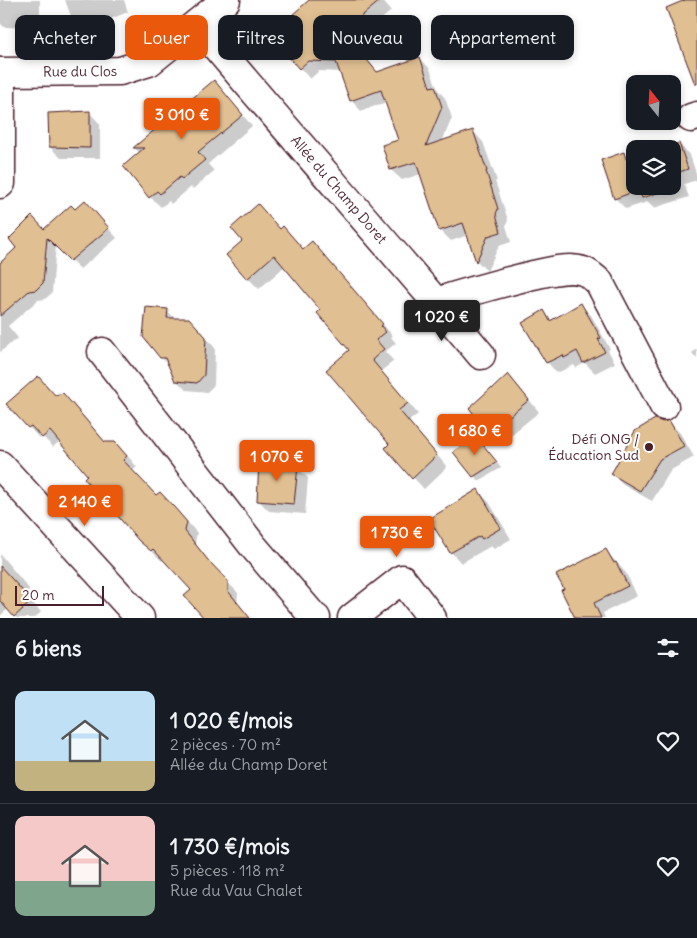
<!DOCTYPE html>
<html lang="fr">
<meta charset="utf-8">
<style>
body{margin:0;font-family:Delius,sans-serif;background:#242831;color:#f1f3f6;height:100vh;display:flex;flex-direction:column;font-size:19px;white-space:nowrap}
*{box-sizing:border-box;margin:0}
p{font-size:16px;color:#9ea1a6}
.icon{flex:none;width:28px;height:28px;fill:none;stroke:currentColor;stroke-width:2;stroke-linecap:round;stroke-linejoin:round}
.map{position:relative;height:618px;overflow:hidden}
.details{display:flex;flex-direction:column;background:#171b24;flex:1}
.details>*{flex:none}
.hud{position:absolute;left:15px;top:15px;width:668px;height:45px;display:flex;gap:10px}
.needle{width:32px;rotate:342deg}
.tools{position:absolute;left:626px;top:75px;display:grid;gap:10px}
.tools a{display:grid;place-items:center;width:55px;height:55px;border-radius:10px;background:#171b24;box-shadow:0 2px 8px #0003;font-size:25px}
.scale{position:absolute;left:15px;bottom:12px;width:89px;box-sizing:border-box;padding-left:5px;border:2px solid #4a1f2b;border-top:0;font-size:14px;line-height:18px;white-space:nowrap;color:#4a1f2b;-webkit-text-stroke:4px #fff;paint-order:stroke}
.price{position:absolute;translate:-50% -42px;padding:0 11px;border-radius:5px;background:#ea580c;color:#fff;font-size:16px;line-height:32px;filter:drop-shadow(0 1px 2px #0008)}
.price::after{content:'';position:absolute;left:50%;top:30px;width:15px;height:11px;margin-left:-8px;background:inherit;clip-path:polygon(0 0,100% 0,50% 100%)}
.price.current{background:#222;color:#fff}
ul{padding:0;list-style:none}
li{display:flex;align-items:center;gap:15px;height:125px;padding:0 15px}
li+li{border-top:1px solid #363941}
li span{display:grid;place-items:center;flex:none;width:140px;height:100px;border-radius:10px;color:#555}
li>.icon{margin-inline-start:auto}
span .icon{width:60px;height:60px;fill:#fffc;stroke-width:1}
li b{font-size:21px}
h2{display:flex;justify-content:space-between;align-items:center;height:60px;padding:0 15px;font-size:21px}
.chip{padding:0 18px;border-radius:10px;background:#171b24;box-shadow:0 2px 8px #0003;font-size:18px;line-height:45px}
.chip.current{background:#ea580c;color:#fff}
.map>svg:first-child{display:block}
.shadow{fill:#0003}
.building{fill:#e0bf92;stroke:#4a1f2b}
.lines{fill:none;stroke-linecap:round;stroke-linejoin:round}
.minor-casing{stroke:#4a1f2b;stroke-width:31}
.minor{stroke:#fff;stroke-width:28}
.poi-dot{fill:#4a1f2b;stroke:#fff;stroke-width:2}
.labels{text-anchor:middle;stroke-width:4;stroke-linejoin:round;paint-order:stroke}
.street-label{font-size:14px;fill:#4a1f2b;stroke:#fff}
.poi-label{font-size:14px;fill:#4a1f2b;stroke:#fff;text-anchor:end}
</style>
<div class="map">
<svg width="697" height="618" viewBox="0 0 697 618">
<rect width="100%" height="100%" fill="#fff"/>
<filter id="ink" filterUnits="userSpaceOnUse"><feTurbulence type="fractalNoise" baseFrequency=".02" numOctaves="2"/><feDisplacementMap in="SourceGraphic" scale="10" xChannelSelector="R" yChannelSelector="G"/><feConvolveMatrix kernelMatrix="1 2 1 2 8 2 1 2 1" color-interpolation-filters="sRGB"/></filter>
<g filter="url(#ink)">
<path class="shadow" d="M0,0h40v28l-36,-1 -4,-4z
M65,0h59l4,12 -45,18 -11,-11z
M311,0h74l-2,1 8,10 -30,25 5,5 -8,7 20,25 42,-15 10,11 8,21 7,8 7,20 -10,24 31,-11 10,11 14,39h-2l13,39 -2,6 5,16 -12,4 -12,25 -10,-10 -9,-26 -17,6 -11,-11 -19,-56 -19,6 -11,-10 -8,-24 17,-6 -13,-38 -26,9 -10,-11 -10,-28 -22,-1 -9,8 -10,-11 -22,-26 12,-10z
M224,93l28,33 -44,38 6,7 -21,18 -2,-2 -20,17 -2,-3 -8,6 -11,-10 -10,-44 -6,-5z
M90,113l10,11v34h-39l-11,-11z
M679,144l11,11 7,21v4l-13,4 5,13 -35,11 -7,-6 -21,7 -11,-11 9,-44 5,5 6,-2v29h37v-37z
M85,202l32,36 -37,31 -24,-24 -4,48 -7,6 -7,1 -30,26 10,12 -18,14v-87l45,-35 30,-19z
M280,230l24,20 18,4 71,82 -2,1 5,6 -11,9 9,9 -13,10 37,43 -9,7 38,46 -23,22 -38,-41 5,-4 -40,-94 -29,-39 -37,-45 -26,23 -11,-11z
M580,304l11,11 19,34 -2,1 7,13 -20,10 -10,-10 -9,5 -2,-3 -17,8 -10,-11 -3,-50 9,9z
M167,311l9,8 23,10 16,19 -1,37 -7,7 -21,-2 -10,-10 -7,-15 -8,-8z
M697,349v10l-5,-6z
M508,376l11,11 20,25 -38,31 -11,-11 2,-41z
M63,394l11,11 32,38 20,11 11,13 -5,4 24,26 29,22 12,14 -2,10 22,28 21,22 -1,10 13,15h-44l-14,-27 -28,-32 -2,2 -22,-21 -36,-40 -15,-25 -29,-34 -7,6 -11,-11 -3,2 -10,-11 27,-31z
M669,422l11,11 14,24 -23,13 -19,31 -29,-16 -11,-11 51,-51z
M480,442l21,26 -22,13 -5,-5z
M282,465l15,2 11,11 -3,36 -36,-3 -11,-11z
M478,491l11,11 22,37 -17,10 -3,-3 -30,17 -10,-11z
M606,551l20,22 11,23 -34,17 2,5h-29z
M0,554l30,36 -5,4 16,18 -6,6h-18l-9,-9 -8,7z"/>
<path class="building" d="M309,0h72l-29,24 5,6 -9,7 29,35 43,-15 10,30 5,-1 7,21 -16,39 47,-16 14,41h-1l12,38 -2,5 5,18 -13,4 -12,26 -13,-39 -24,8 -23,-69 -26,8 -8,-25 16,-5 -17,-50 -31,11 -14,-39 -28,-1 -9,8 -23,-27 13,-10 -5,-6 10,-9 -2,-2z
M685,0h12v84h-2l-29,-76z
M214,80l29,35 -45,37 7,8 -23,19 -2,-2 -20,17 -3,-3 -8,7 -26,-32 21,-18h-11z
M90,111v37l-41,-1 -1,-34z
M679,143l9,26 -14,5 5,12 -37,12 -3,-8 -25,9 -13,-39 23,-8 2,7 9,-3v30h37v-37h-10z
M85,200l24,28 -39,33 -23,-23 -4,45 -7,7 -7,1 -29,25v-53l16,-15 -7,-9 23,-23 12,13 27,-24 4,4z
M258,204l22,25 3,-3 20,23 9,-8 71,83 -2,2 5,6 -10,8 8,9 -12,11 36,43 -9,7 38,45 -25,24 -27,-31 4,-4 -63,-74 23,-20 -32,-37 3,-3 -46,-55 -27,24 -21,-24 16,-14 -11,-13z
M581,303l20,35 -3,1 7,13 -22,11 -6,-12 -13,7 -1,-3 -17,8 -24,-40 22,-13 6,11z
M146,307l22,2 -1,9h22l17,19 -2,38 -7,8 -22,-2 -10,-23h-5l-17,-21z
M508,374l21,26 -40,33 -20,-25 22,-20 1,1z
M38,376l17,19 8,-2 42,49h10l12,14 -4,4 33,35 4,-3 14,15 13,15 -2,9 22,28 21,22v10l22,27h-46l-20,-22 7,-6 -38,-41 -2,2 -12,-10 -35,-41 -1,1 -19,-23 3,-3 -37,-44 -8,7 -11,-12 -3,2 -22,-24z
M655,419l8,3 6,-2 15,26 -24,13 -20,32 -29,-17 24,-43z
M475,435l22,27 -24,15 -20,-25z
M273,454l8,10 17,2 -4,38 -37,-3 2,-39z
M478,489l23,39 -19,11 -2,-3 -30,17 -21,-34z
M606,549l8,14 2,-1 12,24 -34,17 7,15h-26l-14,-28 3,-1 -8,-14z
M0,566l32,35 -18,16 -14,-16z"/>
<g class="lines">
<defs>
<g id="minor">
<path id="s1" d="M197,24c93,111 190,219 284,331"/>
<path id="s2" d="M0,72l120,-1 29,-9 77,-62"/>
<path d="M691,118l6,-2"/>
<path d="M0,184l1,-1v-111"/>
<path d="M436,302c32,-10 65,-19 97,-27 15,-3 35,-9 50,-4 6,2 11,7 16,11l65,124"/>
<path d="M102,352l151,194 61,71 2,1"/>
<path d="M0,465l140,153"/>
<path d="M352,618l50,-39 30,39"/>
</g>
</defs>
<use href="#minor" class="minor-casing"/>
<use href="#minor" class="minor"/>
</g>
</g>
<circle class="poi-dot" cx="649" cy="447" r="5"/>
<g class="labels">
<g class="street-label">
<text dy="5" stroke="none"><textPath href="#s2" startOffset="80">Rue du Clos</textPath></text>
<text dy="5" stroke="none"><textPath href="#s1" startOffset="218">Allée du Champ Doret</textPath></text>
</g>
<g class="poi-label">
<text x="639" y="444">Défi ONG /<tspan x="639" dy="16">Éducation Sud</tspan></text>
</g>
</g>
</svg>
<div class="tools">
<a><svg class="needle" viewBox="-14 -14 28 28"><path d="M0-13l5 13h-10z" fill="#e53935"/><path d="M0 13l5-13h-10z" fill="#9ea1a6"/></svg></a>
<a><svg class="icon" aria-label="layers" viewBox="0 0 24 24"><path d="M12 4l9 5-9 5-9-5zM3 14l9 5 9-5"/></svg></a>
</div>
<div class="scale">20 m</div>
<b class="price" style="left:182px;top:140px">3 010 €</b>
<b class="price current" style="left:442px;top:342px">1 020 €</b>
<b class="price" style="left:475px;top:456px">1 680 €</b>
<b class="price" style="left:277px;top:482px">1 070 €</b>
<b class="price" style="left:85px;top:527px">2 140 €</b>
<b class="price" style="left:397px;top:558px">1 730 €</b>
<div class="hud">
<a class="chip">Acheter</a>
<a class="chip current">Louer</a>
<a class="chip">Filtres</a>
<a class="chip">Nouveau</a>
<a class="chip">Appartement</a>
</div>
</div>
<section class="details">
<h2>6 biens<svg class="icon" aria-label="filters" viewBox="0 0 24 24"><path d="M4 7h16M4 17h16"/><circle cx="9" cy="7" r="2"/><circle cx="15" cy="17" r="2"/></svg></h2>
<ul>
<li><span style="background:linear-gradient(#bfe0f5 70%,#c2b280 0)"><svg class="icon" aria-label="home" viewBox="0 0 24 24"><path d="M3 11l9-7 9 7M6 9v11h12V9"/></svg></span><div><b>1 020 €/mois</b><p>2 pièces · 70 m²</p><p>Allée du Champ Doret</p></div><svg class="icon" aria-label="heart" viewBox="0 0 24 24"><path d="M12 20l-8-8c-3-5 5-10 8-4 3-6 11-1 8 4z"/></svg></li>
<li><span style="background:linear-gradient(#f6c9c9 65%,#7fa58c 0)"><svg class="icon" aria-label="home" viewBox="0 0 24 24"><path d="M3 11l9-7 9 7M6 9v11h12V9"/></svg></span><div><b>1 730 €/mois</b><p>5 pièces · 118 m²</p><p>Rue du Vau Chalet</p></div><svg class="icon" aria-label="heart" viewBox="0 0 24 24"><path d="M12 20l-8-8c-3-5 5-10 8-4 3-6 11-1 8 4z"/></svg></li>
</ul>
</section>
